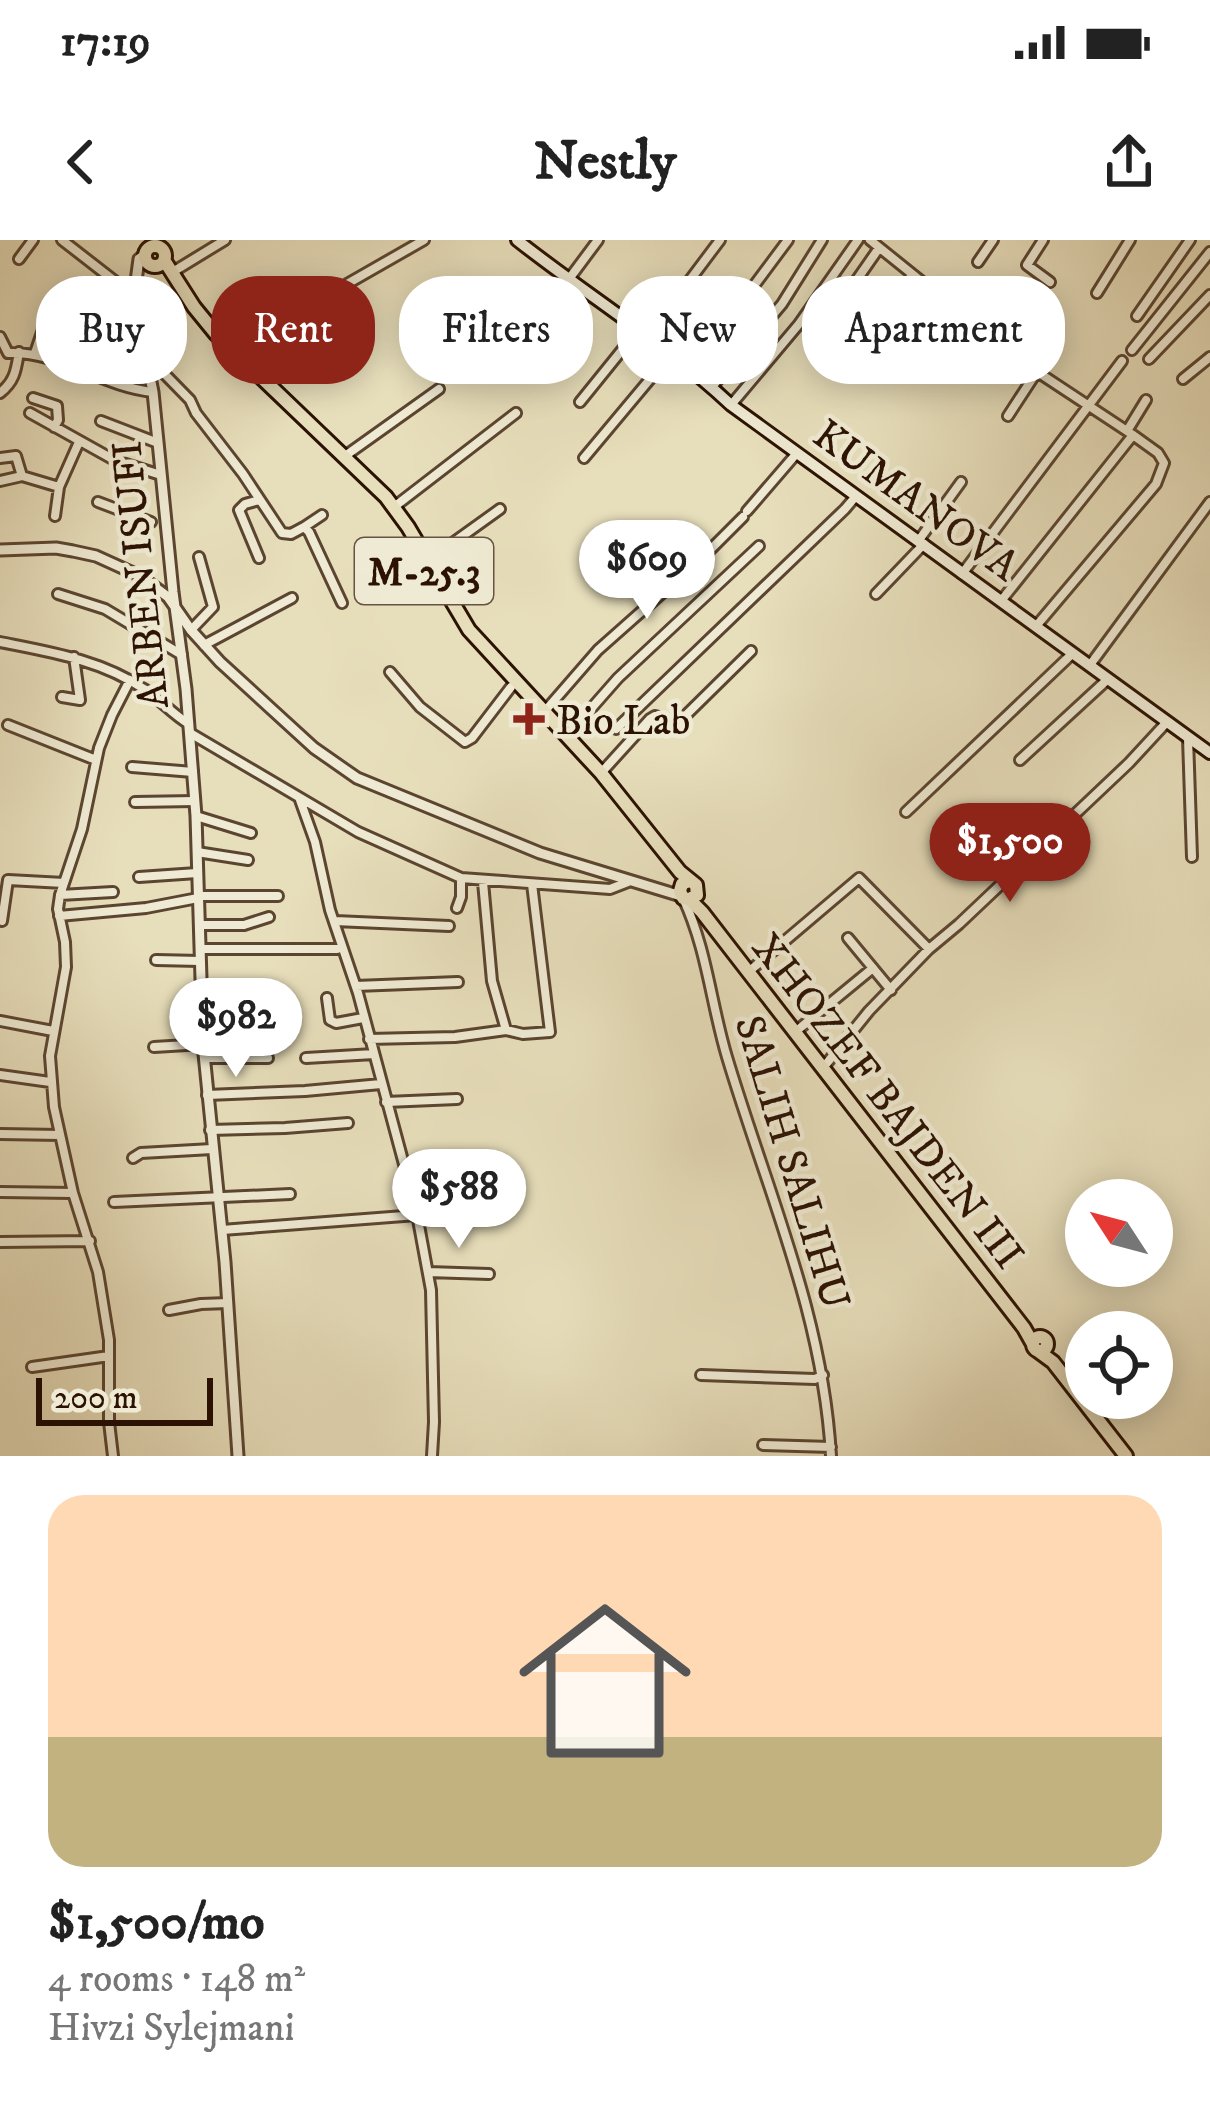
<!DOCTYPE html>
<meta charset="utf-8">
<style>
body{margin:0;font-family:"IM FELL DW Pica",serif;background:#f6f6f6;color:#222;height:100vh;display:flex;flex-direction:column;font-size:45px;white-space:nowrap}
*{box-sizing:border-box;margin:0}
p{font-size:39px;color:#767676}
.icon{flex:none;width:66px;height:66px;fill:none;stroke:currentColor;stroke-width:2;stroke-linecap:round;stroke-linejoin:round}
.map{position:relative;height:1216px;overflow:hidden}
.details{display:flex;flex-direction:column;background:#fff;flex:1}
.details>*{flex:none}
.banner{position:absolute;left:36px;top:36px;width:1140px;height:108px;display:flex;gap:24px}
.needle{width:78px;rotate:306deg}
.tools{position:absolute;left:1065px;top:939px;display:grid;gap:24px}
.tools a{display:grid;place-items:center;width:108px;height:108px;border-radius:50%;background:#fff;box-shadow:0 6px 30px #0003;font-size:60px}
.scale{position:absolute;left:36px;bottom:30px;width:177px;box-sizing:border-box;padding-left:12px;border:6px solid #2c1202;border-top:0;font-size:33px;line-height:42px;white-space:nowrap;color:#2c1202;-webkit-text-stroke:9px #efead3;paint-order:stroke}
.price{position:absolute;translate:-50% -102px;padding:0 27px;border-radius:42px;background:#fff;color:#222;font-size:39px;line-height:78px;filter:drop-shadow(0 3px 6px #0008)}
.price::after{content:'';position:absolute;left:50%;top:72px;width:36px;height:27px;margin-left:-18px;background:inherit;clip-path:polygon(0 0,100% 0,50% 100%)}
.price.selected{background:#8f2418;color:#fff}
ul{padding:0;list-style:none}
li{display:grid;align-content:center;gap:24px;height:636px;padding:0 48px}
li+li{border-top:3px solid #e0e0e0}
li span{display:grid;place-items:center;height:372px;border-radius:36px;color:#555}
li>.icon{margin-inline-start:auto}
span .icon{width:216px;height:216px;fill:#fffc;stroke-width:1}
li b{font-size:51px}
.chip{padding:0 42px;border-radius:48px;background:#fff;box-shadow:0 6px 30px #0003;font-size:42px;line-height:108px}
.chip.selected{background:#8f2418;color:#fff}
.status{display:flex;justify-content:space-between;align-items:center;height:84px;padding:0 60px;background:#fff;direction:ltr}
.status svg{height:33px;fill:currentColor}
header{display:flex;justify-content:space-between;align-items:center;height:156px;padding:0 48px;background:#fff;font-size:54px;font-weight:700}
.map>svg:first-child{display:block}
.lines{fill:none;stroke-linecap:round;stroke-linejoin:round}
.minor-casing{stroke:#5b4530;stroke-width:14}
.tertiary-casing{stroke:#5b4530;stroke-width:15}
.secondary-casing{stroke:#2c1202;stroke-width:16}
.primary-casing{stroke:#2c1202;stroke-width:18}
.minor{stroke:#efead3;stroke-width:8}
.tertiary{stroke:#efead3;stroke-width:9}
.secondary{stroke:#efead3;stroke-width:10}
.primary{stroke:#e7debb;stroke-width:12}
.poi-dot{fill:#8f2418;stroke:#efead3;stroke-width:4.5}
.labels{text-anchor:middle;stroke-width:9;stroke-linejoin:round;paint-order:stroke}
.shield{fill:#efead3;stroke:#665341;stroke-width:3}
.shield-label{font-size:39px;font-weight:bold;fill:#2c1202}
.street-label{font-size:42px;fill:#2c1202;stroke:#efead3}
.poi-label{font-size:42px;fill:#2c1202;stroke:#efead3;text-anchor:start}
</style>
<div class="status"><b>17:19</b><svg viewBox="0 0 49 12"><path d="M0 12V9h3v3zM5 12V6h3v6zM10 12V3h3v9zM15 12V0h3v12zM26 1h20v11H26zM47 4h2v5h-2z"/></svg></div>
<header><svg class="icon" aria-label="back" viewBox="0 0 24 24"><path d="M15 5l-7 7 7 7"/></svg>Nestly<svg class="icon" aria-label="share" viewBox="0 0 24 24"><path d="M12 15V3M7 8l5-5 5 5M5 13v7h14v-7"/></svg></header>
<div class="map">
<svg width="1210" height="1216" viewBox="0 0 1210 1216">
<rect width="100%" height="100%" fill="#e7debb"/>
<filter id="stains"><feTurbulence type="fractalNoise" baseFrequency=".00167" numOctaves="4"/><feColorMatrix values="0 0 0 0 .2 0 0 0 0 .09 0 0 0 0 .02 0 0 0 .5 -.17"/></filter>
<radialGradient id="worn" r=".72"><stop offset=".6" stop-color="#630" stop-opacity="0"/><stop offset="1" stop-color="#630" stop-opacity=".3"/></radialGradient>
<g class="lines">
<defs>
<path id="minor" d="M62,0l72,56
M870,0l87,70 29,28 147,97 25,18 6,10 -8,21 -119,141
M1043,0l-16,25 23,17
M19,19l14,-19
M978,22l15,-22
M171,33l54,-33
M569,39l29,-39
M347,44l77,-44
M1097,53l33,-53
M1137,76l53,-76
M648,96l72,-96
M0,97l8,16c52,-2 94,34 145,39
M817,97l62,-89
M864,105l48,-70
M1132,110l78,-98
M35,113l18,-53
M927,114l30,-44
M148,117l42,43 6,13 47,61 39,59 9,1 13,-7 5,5 33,71
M1149,119l61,-64
M692,129l96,-129
M1183,139l27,-22
M712,147l70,-83 40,-64
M0,153c15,-12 16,-23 19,-41
M33,158l24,8 1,14 -4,7
M580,162l59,-73
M731,165l68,-81 59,-84
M30,173l86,48 45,14
M1008,176l28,-43
M101,181l57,22
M1127,191l19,-31
M345,216l94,-67
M0,218l16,-2 6,20
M584,218l87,-104
M0,241l22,-5 37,11
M259,260l-14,4 -6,6 20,48
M98,262l53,20
M394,267l122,-94
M747,271l50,-58
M55,276l4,-29 20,-45
M304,287l18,-12
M919,300l42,-58
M429,320l71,-51
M962,334l160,-213
M58,354l47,15 77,46
M876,354l48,-50
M1001,361l132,-166
M191,390l22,-23 -14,-50
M0,402c50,10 101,18 144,47 16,10 29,26 45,35
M204,405l88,-47
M1090,425l120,-163
M390,432l30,35 45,35 7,-4 39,-51
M62,457l18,3 -6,-43
M545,471l53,-61 106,-94 39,-39
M8,485l88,35
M616,489l229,-220 11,-13
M190,493l168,99 103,46 149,11 18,-7
M567,496l51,-58 141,-132
M1188,498l4,119
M1020,520l88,-81
M132,527l61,5
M601,533l49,-54 5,-3 20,5 6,-1 70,-69
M300,560l15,42 15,68 28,83 58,216 15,81 3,132 -2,34
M135,562l60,-1
M906,572l166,-158
M196,576l55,17
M971,592l-1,14 36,32
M197,612l51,8
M139,637l58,-4
M483,642l9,99 14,49
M60,655l53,-3
M198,656h80
M683,658c24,51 28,106 44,159 40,134 96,257 104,399
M457,668l4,-11v-19
M59,676l87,-8 52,-10
M2,681l6,-41 56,3
M335,681l114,5
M200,685h44l25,-8
M848,698l43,52
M200,709h137
M156,720l44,1
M753,728l106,-90 70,71
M356,746l102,-4
M327,758l3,22 6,3 27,-5
M0,781l53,10
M800,788l73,-60
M369,799l86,-2 51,-7 17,4 27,-2 -18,-148
M154,807l49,-3
M204,818h64
M306,818l68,-4
M827,823l42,-52 60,-62 30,-25 170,-161 37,-40
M0,835l50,7
M207,855l98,-4 76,-7
M386,862l71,-3
M210,890l75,-2 63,-5
M0,894l60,1
M133,918l8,-5 71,-4
M0,952l73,1
M114,962l176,-8
M222,990l195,-15
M0,1002l90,-1
M428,1032l61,2
M169,1070l32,-6 27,-1
M32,1127l77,-11
M701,1135l114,4 8,-4
M763,1205l68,2
M113,1216l-4,-34v-82l-11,-68 -25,-79 -19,-86 -4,-51 16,-89 -1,-25 -7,-33 2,-14 22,-66 17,-81 13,-33 18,-35"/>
<path id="tertiary" d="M146,14l-7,5 -5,37 19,96 20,200 13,97 10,127 7,228 22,218 13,194
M0,310l56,-2 17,3 23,5 44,20 28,21 23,33 29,32 94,86 43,30 183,75 141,43"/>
<path id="secondary" d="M517,0c71,56 148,103 214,165l479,348"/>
<path id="primary" d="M145 16a10 10 0 1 1 20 0a10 10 0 1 1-20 0Z
M164,20l30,47 22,27 170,163 22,30 61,103 132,143 79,99 16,13 1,10 -8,4 -6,-1 -3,-7 2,-7 7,-3
M689,659l13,13 322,416 9,16
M1033 1104a7 7 0 1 1 14 0a7 7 0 1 1-14 0Z
M1038,1111l15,11 73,94"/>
</defs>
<use href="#minor" class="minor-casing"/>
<use href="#tertiary" class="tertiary-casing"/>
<use href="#secondary" class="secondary-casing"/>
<use href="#primary" class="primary-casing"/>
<use href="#minor" class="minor"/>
<use href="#tertiary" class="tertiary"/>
<use href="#secondary" class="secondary"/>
<use href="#primary" class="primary"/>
</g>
<path class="poi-dot" d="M523 461h12v12h12v12h-12v12h-12v-12h-12v-12h12z"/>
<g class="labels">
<rect class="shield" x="355" y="298" width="138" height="66" rx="9"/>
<g class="shield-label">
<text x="424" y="345">M-25.3</text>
</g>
<g class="street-label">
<text transform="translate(917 259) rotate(36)" y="15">KUMANOVA</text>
<text transform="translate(139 335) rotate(-96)" y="15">ARBEN ISUFI</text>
<text transform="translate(889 860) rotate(52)" y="15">XHOZEF BAJDEN III</text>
<text transform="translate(794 922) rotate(73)" y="15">SALIH SALIHU</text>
</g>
<g class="poi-label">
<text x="556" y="494">Bio Lab</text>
</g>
</g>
<rect width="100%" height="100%" filter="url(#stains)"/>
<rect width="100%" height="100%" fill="url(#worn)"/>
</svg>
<div class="tools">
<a><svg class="needle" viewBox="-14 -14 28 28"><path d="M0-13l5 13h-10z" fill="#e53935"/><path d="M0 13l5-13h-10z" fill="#767676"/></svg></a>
<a><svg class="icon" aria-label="locate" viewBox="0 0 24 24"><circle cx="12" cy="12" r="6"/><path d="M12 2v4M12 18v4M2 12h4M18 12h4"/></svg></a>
</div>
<div class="scale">200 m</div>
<b class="price" style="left:647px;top:382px">$609</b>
<b class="price selected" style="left:1010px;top:665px">$1,500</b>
<b class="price" style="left:236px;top:840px">$982</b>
<b class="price" style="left:459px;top:1011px">$588</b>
<div class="banner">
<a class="chip">Buy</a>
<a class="chip selected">Rent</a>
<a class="chip">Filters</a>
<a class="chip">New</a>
<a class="chip">Apartment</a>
</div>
</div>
<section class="details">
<ul>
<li><span style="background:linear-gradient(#ffd9b3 65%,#c2b280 0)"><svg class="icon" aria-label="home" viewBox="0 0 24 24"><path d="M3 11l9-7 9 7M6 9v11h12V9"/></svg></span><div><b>$1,500/mo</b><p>4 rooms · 148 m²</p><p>Hivzi Sylejmani</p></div></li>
</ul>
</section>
